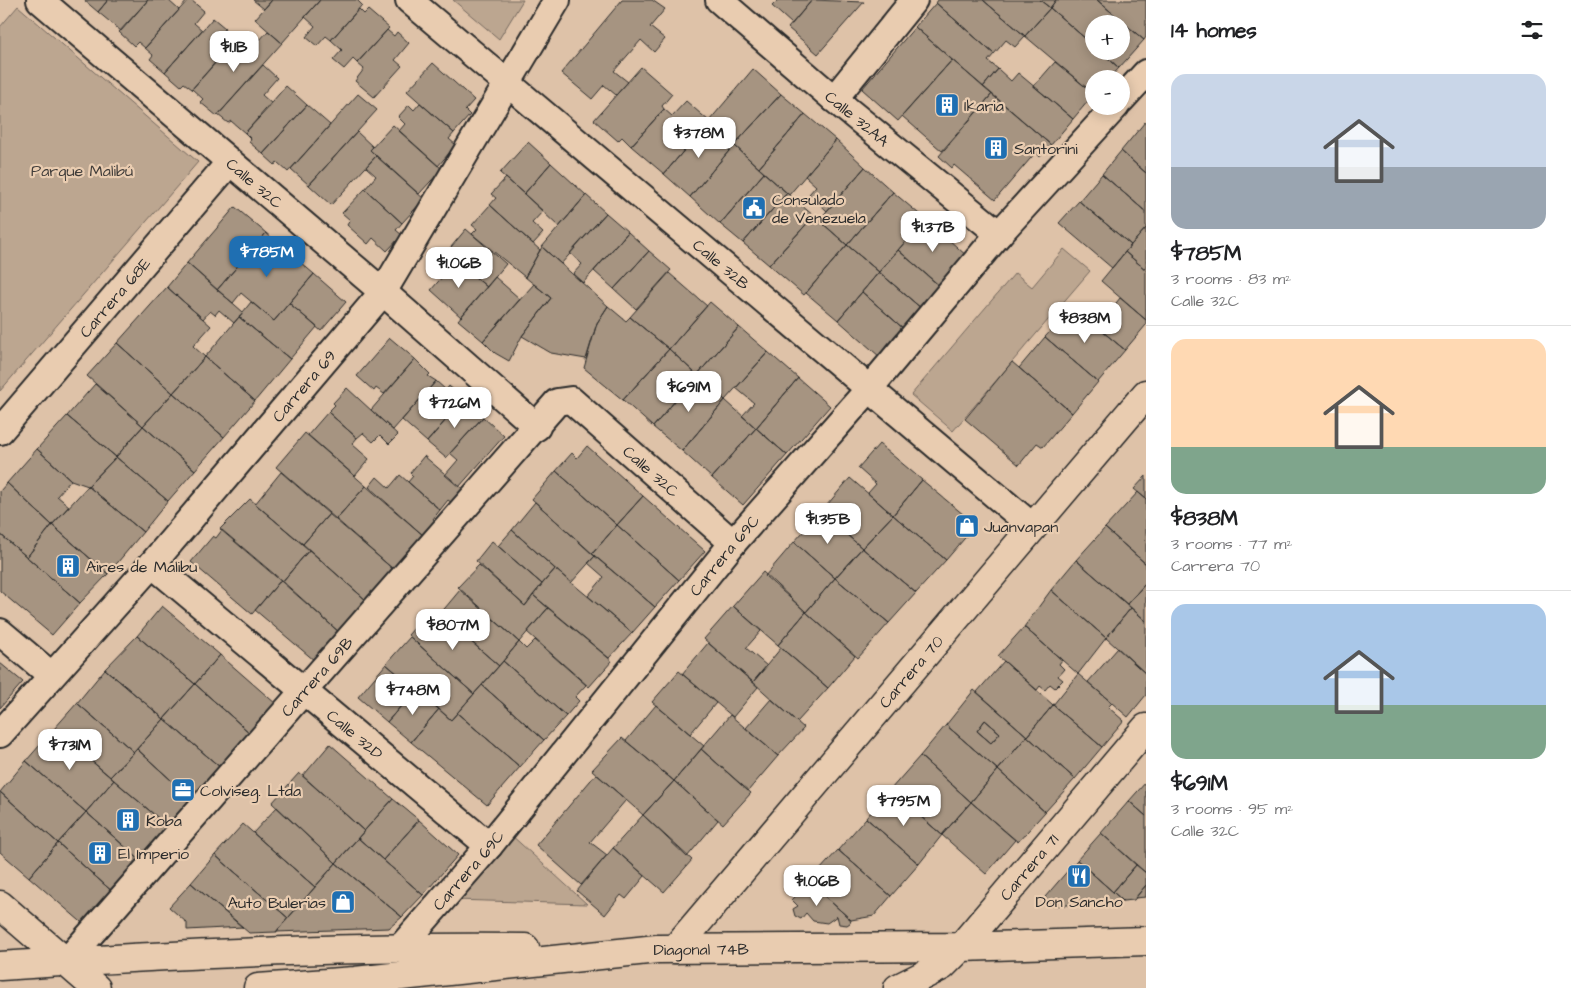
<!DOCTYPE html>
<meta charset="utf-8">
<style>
body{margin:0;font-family:"Architects Daughter",sans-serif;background:#f2f2f2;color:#202124;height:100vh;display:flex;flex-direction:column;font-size:19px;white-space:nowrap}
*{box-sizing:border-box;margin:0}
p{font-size:16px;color:#757577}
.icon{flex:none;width:28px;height:28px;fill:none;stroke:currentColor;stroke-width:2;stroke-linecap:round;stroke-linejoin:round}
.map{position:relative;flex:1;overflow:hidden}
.sheet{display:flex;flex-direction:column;background:#fff;width:425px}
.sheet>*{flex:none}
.controls{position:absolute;left:1085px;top:15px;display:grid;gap:10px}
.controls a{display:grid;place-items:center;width:45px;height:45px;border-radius:50%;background:#fff;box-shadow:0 2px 12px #0003;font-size:25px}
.price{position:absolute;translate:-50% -42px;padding:0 11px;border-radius:10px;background:#fff;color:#222;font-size:16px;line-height:32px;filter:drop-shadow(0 1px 2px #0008)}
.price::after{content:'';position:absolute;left:50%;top:30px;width:15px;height:11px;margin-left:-8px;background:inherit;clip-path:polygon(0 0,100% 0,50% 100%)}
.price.current{background:#1f6fb2;color:#fff}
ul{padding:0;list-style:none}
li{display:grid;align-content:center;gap:10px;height:265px;padding:0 25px}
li+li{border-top:1px solid #e0e0e0}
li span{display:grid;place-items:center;height:155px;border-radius:15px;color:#555}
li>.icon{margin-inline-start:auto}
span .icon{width:90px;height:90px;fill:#fffc;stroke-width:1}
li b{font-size:21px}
h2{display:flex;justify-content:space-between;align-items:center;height:60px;padding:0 25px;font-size:21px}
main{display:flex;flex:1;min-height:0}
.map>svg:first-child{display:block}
.green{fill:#bca690;stroke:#74685e}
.building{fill:#a69481;stroke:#2b2b2b;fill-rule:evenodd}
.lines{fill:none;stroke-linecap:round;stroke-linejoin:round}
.minor-casing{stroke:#2b2b2b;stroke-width:30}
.tertiary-casing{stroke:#2b2b2b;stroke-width:31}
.secondary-casing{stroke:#2b2b2b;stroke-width:31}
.minor{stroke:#e9ccb0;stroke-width:26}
.tertiary{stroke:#e9ccb0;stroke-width:28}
.secondary{stroke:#e9ccb0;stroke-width:28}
.labels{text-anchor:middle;stroke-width:4.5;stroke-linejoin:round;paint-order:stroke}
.poi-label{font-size:16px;fill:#2b2b2b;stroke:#e9ccb0;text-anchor:start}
.street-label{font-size:16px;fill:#2b2b2b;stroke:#e9ccb0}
.park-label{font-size:16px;fill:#413d3a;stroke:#e9ccb0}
</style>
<main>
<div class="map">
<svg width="1146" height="988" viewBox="0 0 1146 988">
<rect width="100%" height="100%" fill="#dec2a8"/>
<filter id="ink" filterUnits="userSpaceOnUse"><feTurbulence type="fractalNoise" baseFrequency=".02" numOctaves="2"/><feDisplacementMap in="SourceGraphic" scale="10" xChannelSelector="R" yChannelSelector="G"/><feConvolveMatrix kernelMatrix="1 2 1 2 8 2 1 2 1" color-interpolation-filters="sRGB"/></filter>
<g filter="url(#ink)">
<path class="green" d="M453,0h70l-24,39z
M18,6l180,156 -198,229v-364z
M1064,249l26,22 -137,160 -42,-36 104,-122 17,14z
M510,834l77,70 -133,-4z"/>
<path class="building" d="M84,0h24l-10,12z
M108,0h40l-27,31 -23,-19z
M148,0h20l11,10 -34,38 -7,-6 -4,4 -15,-14z
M188,0h3l13,11 -10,12 8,7 -37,42 -15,-13 3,-4 -8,-7z
M253,0h19l-8,9z
M272,0h48l-38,43 -27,-24z
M320,0h37l5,5 -31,35 -5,-4 -9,10 -11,-9 9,-11 -10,-9z
M622,0h30l13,9 -15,18 15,12 -11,13 -13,-12 -27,31 14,11 -12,13 -12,-10 -12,14 -31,-26z
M778,0h34l-20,24 -20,-18z
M812,0l52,2 -46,52 -30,-26z
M938,0h45l42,36 -10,11 -9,-7 -12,14 -58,-51z
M983,0h57l10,8 -25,28z
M1040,0h16l-6,8z
M1056,0h41l47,40 -25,28 -19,-17h21v-27h-27v22l-44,-38z
M1097,0h49v37l-2,3z
M936,3l58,51 -6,7 10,8 -15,18 -68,-60z
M1050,8l44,38v5h6l19,17 -10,11h-15v15l-69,-58z
M359,9l5,5 4,-4 21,18 -32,35 -4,-4 -9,10 -11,-9 9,-10 -11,-10z
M213,18l12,10 -10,12 11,10 -34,39 -8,-6 -3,3 -16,-14z
M915,27l37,33 -54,61 -36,-32z
M387,30l7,6 3,-4 12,11 -14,17 7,6 -28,31 -19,-16 9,-12 -7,-6z
M268,31l14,12 -65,73 -17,-14 3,-3 -11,-10 44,-49 13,12z
M952,60l40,34 -50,57 -40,-35z
M1055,62l39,32 -21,25 -39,-33z
M433,63l41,37 -9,10 5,5 -16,18 -47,-42z
M263,65l14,13 -15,17 10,9 -27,29 -14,-12 -3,2 -10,-8z
M641,67l31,27 -10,12 2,3 -33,37 -9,-9 -4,4 -24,-21z
M753,69l28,25 -47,51 -25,-24z
M998,69l13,12 7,-8 55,46 -22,26 -68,-58z
M286,86l21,19 -44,49 -14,-12 2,-3 -6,-6z
M358,94l19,16 -68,75 -18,-16z
M781,94l24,20 -46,54 -25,-23z
M992,94l59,51 -11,12 -4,-5 -41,48 -41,-35 -2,3 -13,-12z
M686,101l23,20 -45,53 -33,-28 33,-37 8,7z
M420,103l34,30 -5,6 7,6 -18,21 -39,-35 6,-7 -7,-7 11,-12 5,5z
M307,105l23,20 -42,47 -11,-10 -2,3 -12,-11z
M805,114l31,26 -47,55 -30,-27z
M709,121l25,24 -44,52 -26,-23z
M1145,122l1,1v50l-25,-22z
M393,125l49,44 -23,25 -49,-44z
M357,132l16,15 -3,3 6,6 -45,49 -22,-20z
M836,140l29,27 -38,44 -18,-17 7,-8 -11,-10z
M528,142l23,21 -27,31 -24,-21z
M734,145l30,28 -44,51 -30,-27z
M1121,151l25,22v39l-44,-38z
M376,156l48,43 -22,24 -37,-34 11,-13 -10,-9z
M551,163l35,32 -27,32 -35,-33z
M865,167l28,25 -46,53 -28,-25z
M764,173l23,20 -44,50 -23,-19z
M1102,174l44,38v16l-15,17 -52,-44z
M506,178l37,33 -11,12 11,10 -10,11 -43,-39 6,-7 -5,-4z
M365,189l37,34 -6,7 6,5 -15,16 -14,-13 -5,6 -21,-19 3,-5 -8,-7z
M893,192l32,27 -46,53 -32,-27z
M787,193l27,23 -45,49 -26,-22z
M586,195l20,18 -45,51 -19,-17z
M1079,201l52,44 -19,23 -53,-45z
M490,205l50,45 -15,27 -53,-43 5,-5 -5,-4z
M235,207l31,26 -49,57 -30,-27z
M606,213l22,19 -45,51 -10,-9 9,-10 -12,-11z
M814,216l33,29 -43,50 -35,-30z
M923,222l12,11 3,-3 30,27 -17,19 -3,-3 -10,12 -40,-35z
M1146,228v42l-21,-18z
M466,229l40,35 -19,23 -41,-34z
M628,232l21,19 -35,38 -20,-18z
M266,233l48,41 -40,47 -33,-28 -8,10 -16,-13z
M847,245l32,27 -41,48 -32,-27z
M542,247l66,59 -11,17 -11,36 -35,-6 -29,-17 29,-38 -26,-21z
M898,250l43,37 -19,22 -43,-37z
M649,251l22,19 -35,39 -22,-20z
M1125,252l21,18v50l-45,-39z
M456,261l31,26 -26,30 -30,-27z
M187,263l56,49 -9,11 -15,-13 -4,5 -5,-4 -7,8 -36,-32z
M879,272l43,37 -17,21 -43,-38z
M669,273l38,33 -38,43 -39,-32z
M314,274l32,28 -25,29 -32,-28z
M495,277l25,22 -37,42 -25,-21z
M534,284l17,14 -29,38 -13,25 -14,-8 -12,-12z
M167,287l44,39 -18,20 12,11 -32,36 -56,-50z
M862,292l43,38 -25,27 -42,-37z
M1120,298l26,22v5l-21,25 -28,-23z
M251,302l23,19 15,-18 28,24 -27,32 -51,-42z
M710,302l29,25 -42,48 -28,-26z
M608,306l18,15 4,-4 39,32 -46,51 -39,-32 13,-45z
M1073,307l52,43 -27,32 -53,-45z
M239,317l51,42 -35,42 -50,-44z
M739,327l29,25 -43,48 -28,-25z
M1045,337l53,45 -26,31 -53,-45z
M390,338l25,21 -31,35 -8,-6 -2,3 -17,-15z
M117,343l56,50 -30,33 -56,-50z
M669,349l28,26 -44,52 -30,-27z
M768,352l30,26 -42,50 -14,-12 12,-13 -18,-15z
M205,357l50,44 -31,36 -51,-44z
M415,359l15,15 -2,2 8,5 -43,49 -22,-20z
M1012,362l60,51 -29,34 -6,-4 -18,22 -54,-46z
M697,375l28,25 -43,51 -29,-24z
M798,378l32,28 -43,49 -31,-27z
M436,381l10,9 3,-4 15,13 -37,43 -25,-22z
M95,384l48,42 -27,31 -49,-41z
M347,388l51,47 -9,9 -9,-9 -7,7 -10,-9 -6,5 -29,-26 7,-7 -2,-2z
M173,393l51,44 -29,33 -52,-44z
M464,399l19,18 -37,41 -19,-16z
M725,400l31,28 -44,50 -30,-27z
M328,412l29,26 -5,6 17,15 -14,17 -47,-41z
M67,416l49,41 -28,29 -17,-6 -34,-31z
M483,417l21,19 -45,51 -14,-12 13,-15 -8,-7z
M143,426l52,44 -27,31 -52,-44z
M756,428l31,27 -44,50 -31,-27z
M305,433l61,53 -30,33 -60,-52z
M879,444l43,36 -29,35 -25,-22 8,-9 -18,-16z
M587,446l56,50 -26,29 -61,-54 16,-18 5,5z
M37,449l34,31 -14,16 12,10 -17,19 -45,-42z
M424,456l40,34 -12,13 -4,-3 -8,10 -32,-28 5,-6 -3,-3z
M116,457l52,44 -25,31 -55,-46z
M556,471l61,54 -25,29 -60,-55z
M281,472l48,42 -26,30 -48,-40z
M400,475l40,35 -7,9 4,3 -13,14 -55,-49 8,-10 12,11z
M1146,476v23l-12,-10z
M850,478l43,37 -31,33 -41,-36z
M922,480l54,45 -30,35 -53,-45z
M7,483l45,42 -25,32 -27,-23v-43z
M88,486l55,46 -35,42 -56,-49z
M366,486l58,50 -30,34 -58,-51z
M1138,492l8,7v65l-41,-36z
M643,496l62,55 -26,29 -62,-55z
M250,499l59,51 -27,32 -62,-53z
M535,502l60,54 -24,27 -59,-53z
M821,512l41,36 -27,30 -41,-36z
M329,514l65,56 -27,31 -64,-57z
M893,515l53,45 -30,33 -54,-45z
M52,525l56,49 -28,29 -53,-46z
M617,525l62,55 -24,27 -63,-53z
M1105,528l41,36v19l-19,21 -51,-44z
M222,530l59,50 -29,34 -61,-52 22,-26 3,2z
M512,530l43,39 -13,15 -44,-38z
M0,534l80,69 -28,32 -52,-44z
M492,541l50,43 -17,22 -49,-45z
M794,542l41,36 -29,34 -41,-36z
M862,548l54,45 -27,30 -54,-45z
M309,550l58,51 -27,32 -58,-51z
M595,556l60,51 -23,26 -44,-37 16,-19 -16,-14z
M1076,560l55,48 -25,30 -55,-48z
M479,565l46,41 8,-11 15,13 -29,34 -61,-55z
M555,569l77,64 -23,25 -76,-63z
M763,572l43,40 -28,33 -45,-39z
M835,578l54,45 -31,35 -52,-46z
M281,580l59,53 -25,28 -60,-51z
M1146,583v38l-19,-17z
M460,590l59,52 -20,24 -59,-52z
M1051,590l55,48 -28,36 -54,-47z
M162,606l58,49 -25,29 -58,-48z
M733,606l28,25 -15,17 21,18 -14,16 -49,-43z
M432,608l67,58 -25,28 -66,-59z
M548,608l64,53 -23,26 -62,-55z
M1131,608l15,13v53l-40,-36z
M806,612l49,44 -27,32 -50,-43z
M1024,627l38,33 -3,4 5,5 -6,7 5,4 -8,8 -5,-4 -5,6 -5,-4 -3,4 -39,-34z
M137,636l58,48 -31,35 -59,-50z
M410,637l64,57 -23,26 -65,-56z
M535,640l51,45 -11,12 4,4 -13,15 -63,-55 16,-19 7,7z
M708,643l50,44 -25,30 -51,-43z
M781,648l47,40 -31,34 -44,-40z
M1118,648l28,26v21l-18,22 -40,-35z
M220,655l56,49 -25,30 -56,-50z
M503,661l63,55 -22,24 -62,-55z
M1004,661l49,44 -26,31 -50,-44z
M0,663l23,19 -23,26z
M386,664l30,25 -29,33 -29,-25z
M105,669l59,50 -30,33 -57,-49z
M679,671l37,32 -26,31 -38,-32z
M1078,674l34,29 -4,4 16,14 -22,26 -49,-42z
M195,684l56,50 -30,34 -57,-49z
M482,685l62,55 -24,27 -63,-54z
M416,689l23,20 -28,33 -24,-20z
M974,690l53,46 -29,34 -52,-45zM985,720l15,13 -9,10 -14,-12z
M771,699l33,29 -26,28 -32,-28z
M77,703l57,49 -24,25 -56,-48z
M656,705l48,41 -30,35 -48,-40z
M1053,705l49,42 -27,32 -48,-43z
M439,709l12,11 6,-7 63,54 -33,38 -76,-63z
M730,715l48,41 -30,35 -47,-42z
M164,719l57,49 -27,33 -57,-52z
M985,720l15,13 -9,10 -14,-12z
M946,725l52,45 -27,32 -51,-46z
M54,729l60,51 -28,32 -60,-51z
M1027,736l48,43 -30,33 -47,-42z
M622,738l52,43 -31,34 -51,-45z
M330,744l63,55 -29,32 -61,-55z
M137,749l57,52 -23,28 -61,-52z
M701,749l50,44 -28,31 -49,-43z
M920,756l51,46 -29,33 -52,-45z
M26,761l60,51 -28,31 -58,-51z
M998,770l47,42 -27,30 -47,-40z
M299,773l65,58 -28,32 -64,-60z
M596,774l30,26 -36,42 17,13 -26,30 -45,-40z
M114,780l57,49 -29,33 -56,-50z
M674,781l44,39 -31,37 -44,-42z
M1146,782v34l-17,-15z
M890,790l52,45 -23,29 -53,-46z
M0,792l58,51 -29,34 -29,-25z
M393,799l26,21 -36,40 -25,-22z
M1129,801l17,15v57l-45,-40z
M971,802l44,38 -29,34 -44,-39z
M277,807l59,56 -21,24 -62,-54z
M86,812l56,50 -27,32 -57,-51z
M643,815l49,45 -28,32 -51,-44z
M866,818l53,46 -28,32 -53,-46z
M419,820l39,35 -35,40 -40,-35z
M243,824l72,63 -27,31 -73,-63z
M1101,833l35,32 -23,27 -36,-32z
M358,838l65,57 -21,22 -66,-54z
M58,843l57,51 -28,33 -58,-50z
M613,848l32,28 -19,23 -5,-4 -16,20 -28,-24z
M838,850l53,46 -17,20 -23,4 -42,-38z
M215,855l73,63 -12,14 -27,1 -58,-50z
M1077,860l36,32 10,9 -70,5 -6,-2 -2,-7z
M336,863l66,54 -13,11 -113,4z
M1136,865l10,8v12l-12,15 -11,1 -10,-9z
M809,882l42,38 -1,3 -3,2 -8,-1 -2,-8 -10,7 -14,-2 -7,-8 -5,6 -6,-3 -2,-7 5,-3 -6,-6z
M191,883l52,44 -56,3v-7l-18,-16z
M1146,885v12l-11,1z"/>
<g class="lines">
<defs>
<g id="minor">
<path id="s1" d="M40,0l343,292 154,135"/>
<path id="s2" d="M409,0l624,527"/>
<path id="s3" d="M719,0l115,99 165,135"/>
<path d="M834,99l80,-99"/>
<path d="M1121,100l25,-27"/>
<path id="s4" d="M0,431l229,-268"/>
<path id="s5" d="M152,564l337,282"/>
<path d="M0,632l51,43"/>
<path id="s6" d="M0,734l152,-170 231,-272 174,-292"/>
<path id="s7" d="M401,947l88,-101 244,-303 136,-154 130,-155 117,-128"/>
<path id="s8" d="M66,962l491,-560 14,-2 162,143"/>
</g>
<g id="tertiary">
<path d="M0,905l96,83"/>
<path id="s9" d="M898,988l44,-22 19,-19 185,-219"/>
</g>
<g id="secondary">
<path id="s10" d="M675,949l471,-555"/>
<path d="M0,966c175,-12 350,-20 525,-18"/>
<path id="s11" d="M258,988l97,-7 302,-32 304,-2 185,-6"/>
</g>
</defs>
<use href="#minor" class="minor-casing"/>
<use href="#tertiary" class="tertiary-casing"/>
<use href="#secondary" class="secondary-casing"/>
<use href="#minor" class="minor"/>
<use href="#tertiary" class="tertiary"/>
<use href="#secondary" class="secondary"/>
</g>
</g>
<defs>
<symbol id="building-square" viewBox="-11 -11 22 22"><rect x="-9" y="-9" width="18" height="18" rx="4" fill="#1f6fb2" stroke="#e9ccb0"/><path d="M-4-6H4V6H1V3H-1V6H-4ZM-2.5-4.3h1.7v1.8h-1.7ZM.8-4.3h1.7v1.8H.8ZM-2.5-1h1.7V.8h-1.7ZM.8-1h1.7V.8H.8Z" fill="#fff"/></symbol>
<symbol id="civic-square" viewBox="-11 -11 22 22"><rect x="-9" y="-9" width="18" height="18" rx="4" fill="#1f6fb2" stroke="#e9ccb0"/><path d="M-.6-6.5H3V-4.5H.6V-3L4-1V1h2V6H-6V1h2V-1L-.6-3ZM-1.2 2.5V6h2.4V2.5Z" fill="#fff"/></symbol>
<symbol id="shop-square" viewBox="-11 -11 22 22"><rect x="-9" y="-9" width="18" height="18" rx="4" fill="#1f6fb2" stroke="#e9ccb0"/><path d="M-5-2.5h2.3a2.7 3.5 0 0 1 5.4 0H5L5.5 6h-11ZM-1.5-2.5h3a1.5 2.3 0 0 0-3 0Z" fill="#fff"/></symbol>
<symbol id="office-square" viewBox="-11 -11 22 22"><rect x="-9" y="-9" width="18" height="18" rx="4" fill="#1f6fb2" stroke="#e9ccb0"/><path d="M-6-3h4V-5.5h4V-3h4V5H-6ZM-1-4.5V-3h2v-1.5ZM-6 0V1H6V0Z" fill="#fff"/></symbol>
<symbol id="restaurant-square" viewBox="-11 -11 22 22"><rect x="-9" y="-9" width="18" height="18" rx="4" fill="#1f6fb2" stroke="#e9ccb0"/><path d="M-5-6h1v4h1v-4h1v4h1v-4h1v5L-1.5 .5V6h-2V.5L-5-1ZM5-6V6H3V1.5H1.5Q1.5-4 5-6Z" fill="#fff"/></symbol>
</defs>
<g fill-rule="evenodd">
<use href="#building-square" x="933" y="91" width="28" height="28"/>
<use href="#building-square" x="982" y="134" width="28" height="28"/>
<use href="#civic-square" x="740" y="194" width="28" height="28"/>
<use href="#shop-square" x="953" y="512" width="28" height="28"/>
<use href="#building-square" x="54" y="552" width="28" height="28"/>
<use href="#office-square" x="169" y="776" width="28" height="28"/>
<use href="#building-square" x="114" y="806" width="28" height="28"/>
<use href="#building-square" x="86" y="839" width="28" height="28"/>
<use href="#restaurant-square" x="1065" y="862" width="28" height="28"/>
<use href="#shop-square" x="329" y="888" width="28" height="28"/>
</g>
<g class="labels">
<g class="poi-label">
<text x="964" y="111">Ikaria</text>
<text x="1014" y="154">Santorini</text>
<text x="772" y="205">Consulado<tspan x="772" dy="18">de Venezuela</tspan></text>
<text x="984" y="532">Juanvapan</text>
<text x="86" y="572">Aires de Malibu</text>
<text x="200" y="796">Colviseg. Ltda</text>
<text x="146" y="826">Koba</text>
<text x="118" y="859">El Imperio</text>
<text x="1079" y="907" text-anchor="middle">Don Sancho</text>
<text x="326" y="908" text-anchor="end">Auto Bulerias</text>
</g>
<g class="street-label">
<text dy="6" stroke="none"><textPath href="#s3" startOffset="182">Calle 32AA</textPath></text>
<text dy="6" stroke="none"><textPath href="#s1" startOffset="282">Calle 32C</textPath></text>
<text dy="6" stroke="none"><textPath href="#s2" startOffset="409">Calle 32B</textPath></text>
<text dy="6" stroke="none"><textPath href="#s4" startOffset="176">Carrera 68E</textPath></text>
<text dy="6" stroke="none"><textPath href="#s6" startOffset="462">Carrera 69</textPath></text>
<text dy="6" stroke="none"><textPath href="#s8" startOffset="866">Calle 32C</textPath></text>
<text dy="6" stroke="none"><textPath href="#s7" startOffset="508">Carrera 69C</textPath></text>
<text dy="6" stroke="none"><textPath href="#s10" startOffset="364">Carrera 70</textPath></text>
<text dy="6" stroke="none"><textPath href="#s8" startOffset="380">Carrera 69B</textPath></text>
<text dy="6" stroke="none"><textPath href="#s5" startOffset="265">Calle 32D</textPath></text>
<text dy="6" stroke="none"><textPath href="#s9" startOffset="181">Carrera 71</textPath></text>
<text dy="6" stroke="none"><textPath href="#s7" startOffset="102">Carrera 69C</textPath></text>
<text dy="6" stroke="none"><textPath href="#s11" startOffset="445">Diagonal 74B</textPath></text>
</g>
<g class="park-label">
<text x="82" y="176">Parque Malibú</text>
</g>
</g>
</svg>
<div class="controls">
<a>+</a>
<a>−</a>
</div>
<b class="price" style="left:234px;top:73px">$1.1B</b>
<b class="price" style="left:699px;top:159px">$378M</b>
<b class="price" style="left:933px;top:253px">$1.37B</b>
<b class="price current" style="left:267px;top:278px">$785M</b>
<b class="price" style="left:459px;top:289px">$1.06B</b>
<b class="price" style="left:1085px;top:344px">$838M</b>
<b class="price" style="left:689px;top:413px">$691M</b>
<b class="price" style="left:455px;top:429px">$726M</b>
<b class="price" style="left:828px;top:545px">$1.35B</b>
<b class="price" style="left:453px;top:651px">$807M</b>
<b class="price" style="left:413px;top:716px">$748M</b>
<b class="price" style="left:70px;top:771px">$731M</b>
<b class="price" style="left:904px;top:827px">$795M</b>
<b class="price" style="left:817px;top:907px">$1.06B</b>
</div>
<section class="sheet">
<h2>14 homes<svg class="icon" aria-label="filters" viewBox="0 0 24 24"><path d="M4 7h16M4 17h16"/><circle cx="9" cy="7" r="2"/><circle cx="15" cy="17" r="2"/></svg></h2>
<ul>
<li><span style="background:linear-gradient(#c9d6e8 60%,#9aa5b1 0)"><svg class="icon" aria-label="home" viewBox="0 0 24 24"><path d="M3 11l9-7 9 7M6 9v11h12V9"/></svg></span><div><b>$785M</b><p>3 rooms · 83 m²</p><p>Calle 32C</p></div></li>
<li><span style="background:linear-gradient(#ffd9b3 70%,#7fa58c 0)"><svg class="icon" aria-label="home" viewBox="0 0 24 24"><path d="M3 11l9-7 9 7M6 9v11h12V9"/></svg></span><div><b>$838M</b><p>3 rooms · 77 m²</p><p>Carrera 70</p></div></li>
<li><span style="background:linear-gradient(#a9c7e8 65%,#7fa58c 0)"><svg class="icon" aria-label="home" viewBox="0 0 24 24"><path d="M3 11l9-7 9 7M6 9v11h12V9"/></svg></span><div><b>$691M</b><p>3 rooms · 95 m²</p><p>Calle 32C</p></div></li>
</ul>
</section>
</main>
